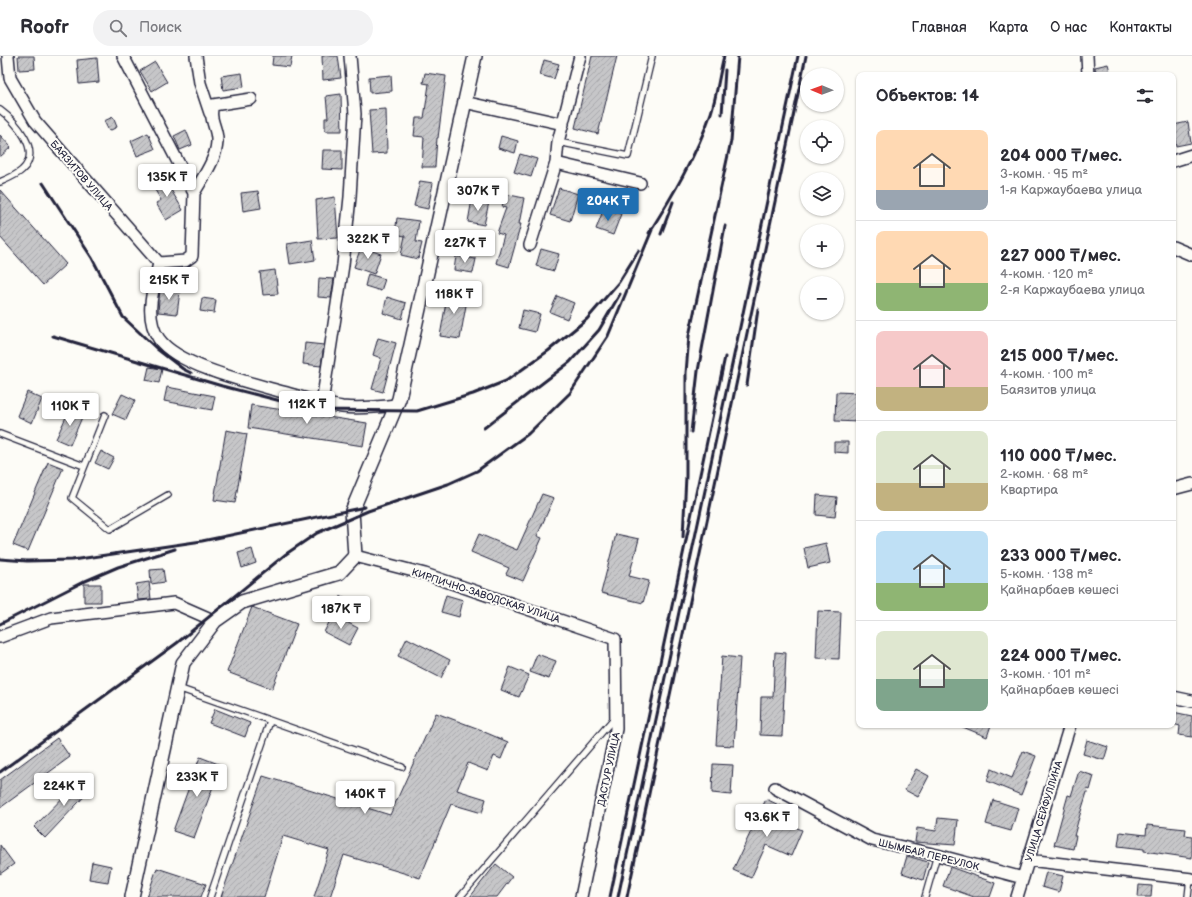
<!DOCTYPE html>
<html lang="ru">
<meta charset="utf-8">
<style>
body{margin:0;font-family:"Balsamiq Sans",sans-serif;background:#f2f2f3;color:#2b2b33;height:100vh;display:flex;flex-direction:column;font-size:15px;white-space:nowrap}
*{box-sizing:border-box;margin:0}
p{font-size:13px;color:#7c7c81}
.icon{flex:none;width:22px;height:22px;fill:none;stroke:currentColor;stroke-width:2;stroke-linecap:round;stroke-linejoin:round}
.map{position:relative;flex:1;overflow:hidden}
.drawer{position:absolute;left:856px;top:16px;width:320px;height:656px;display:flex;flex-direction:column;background:#fff;border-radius:8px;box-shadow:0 1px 3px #0004}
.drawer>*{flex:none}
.needle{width:26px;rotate:271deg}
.controls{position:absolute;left:800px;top:12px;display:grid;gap:8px}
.controls a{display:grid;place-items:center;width:44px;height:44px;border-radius:50%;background:#fff;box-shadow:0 1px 3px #0004;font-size:20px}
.price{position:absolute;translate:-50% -34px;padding:0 9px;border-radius:4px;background:#fff;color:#222;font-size:13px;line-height:26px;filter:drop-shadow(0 1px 2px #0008)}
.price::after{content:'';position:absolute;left:50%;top:24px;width:12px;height:9px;margin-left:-6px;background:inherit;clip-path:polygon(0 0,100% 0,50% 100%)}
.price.on{background:#1f6fb2;color:#fff}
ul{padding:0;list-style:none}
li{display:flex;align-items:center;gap:12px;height:100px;padding:0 20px}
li+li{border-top:1px solid #e1e1e2}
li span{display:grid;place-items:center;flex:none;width:112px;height:80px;border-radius:8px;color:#555}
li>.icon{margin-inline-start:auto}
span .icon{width:48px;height:48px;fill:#fffc;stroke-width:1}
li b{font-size:17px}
h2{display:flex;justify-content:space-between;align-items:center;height:48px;padding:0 20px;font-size:17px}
header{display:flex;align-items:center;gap:24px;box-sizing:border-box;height:56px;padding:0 20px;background:#fff;border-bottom:1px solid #e1e1e2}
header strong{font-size:19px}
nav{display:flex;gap:22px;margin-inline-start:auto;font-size:14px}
.search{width:280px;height:36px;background:#f2f2f3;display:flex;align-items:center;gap:10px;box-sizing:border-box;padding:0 14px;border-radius:22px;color:#7c7c81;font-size:15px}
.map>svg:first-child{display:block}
.building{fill:url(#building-hatch);stroke:#22223b}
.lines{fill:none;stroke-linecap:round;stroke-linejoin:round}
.service-casing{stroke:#22223b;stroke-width:8}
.minor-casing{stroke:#22223b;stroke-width:14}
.tertiary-casing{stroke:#22223b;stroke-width:16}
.service{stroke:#fdfcf7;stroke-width:5.5}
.minor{stroke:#fdfcf7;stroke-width:11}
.tertiary{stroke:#fdfcf7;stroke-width:13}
.rail{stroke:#22223b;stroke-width:3}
.labels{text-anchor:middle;stroke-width:4;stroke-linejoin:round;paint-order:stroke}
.street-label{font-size:10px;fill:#22223b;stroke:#fdfcf7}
</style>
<header>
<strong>Roofr</strong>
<div class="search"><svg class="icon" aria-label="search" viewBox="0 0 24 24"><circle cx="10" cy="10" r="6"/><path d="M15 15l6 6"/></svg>Поиск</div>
<nav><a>Главная</a><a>Карта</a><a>О нас</a><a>Контакты</a></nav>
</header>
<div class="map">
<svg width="1192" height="841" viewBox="0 0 1192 841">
<defs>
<pattern id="building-hatch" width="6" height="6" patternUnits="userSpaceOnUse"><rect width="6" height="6" fill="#c6c6c8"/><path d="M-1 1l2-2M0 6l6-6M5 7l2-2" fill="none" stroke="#aaaaad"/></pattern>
</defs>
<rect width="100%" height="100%" fill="#fdfcf7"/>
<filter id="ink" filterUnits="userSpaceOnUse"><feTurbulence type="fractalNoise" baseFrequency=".025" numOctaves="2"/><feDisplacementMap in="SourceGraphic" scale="8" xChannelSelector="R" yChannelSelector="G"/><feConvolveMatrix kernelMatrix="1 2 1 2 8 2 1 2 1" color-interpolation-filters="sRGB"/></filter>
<g filter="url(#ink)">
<path class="building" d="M18,0h16l1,13 -16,1z
M273,0h19l-2,11 -18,-2z
M322,0h16l3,22 -18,2z
M592,0h25l-19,78 -23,-6z
M97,2l2,24 -20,2 -2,-24z
M544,4l15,4 -5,15 -14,-4z
M155,6l12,20 -15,9 -12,-20z
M1108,8l3,11h-15l-1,-8z
M242,17l2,14 -21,3 -2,-14z
M425,17l21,3 -8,62h-1l-2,29h-13l2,-30 -10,-1 2,-18h8l5,-34 -6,-1z
M391,19l1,16 -22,2 -1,-16z
M341,38l1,37h-17v-13h3l-2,-22z
M386,53l1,44 -15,1 -3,-44z
M113,61l4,10 -8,4 -5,-10z
M1188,66l3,21 -15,3 -3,-21z
M186,74l6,15 -12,5 -6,-14z
M148,77l7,16 -18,7 -6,-15z
M0,79l11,12 -11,10z
M501,80l17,5 -3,12 -17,-5z
M323,94h19v20l-20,-1z
M520,98l17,5 -6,18 -17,-5z
M168,119l7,12 -4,3 12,20 -17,10 -10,-17 5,-3 -9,-15z
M420,125l13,2 -5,26 -14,-3z
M559,132l19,6 -8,27 -20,-6z
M0,134l66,74 -23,21 -43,-48z
M258,135l3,17 -18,3 -2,-18z
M505,138l19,4 -5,26h2l-12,43 -13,-4 8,-28 -7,-2 9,-25 -4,-1z
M335,141l3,41 -20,1 -2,-39z
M472,143l17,3 -5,23 -16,-3z
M604,152l17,6 -8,21 -17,-6z
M397,162l22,3 -3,21 6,1 -4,16 -17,-4 4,-19 -10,-2z
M312,184l3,20 -25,4 -3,-20z
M361,191l20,7 -7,20 -20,-7z
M541,193l18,5 -5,17 -18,-5z
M456,200l20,3 -3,14 -19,-3z
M275,214l3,24 -15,1 -3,-23z
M368,218l17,5 -4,12 -16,-5z
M319,222l15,1 -3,19 -13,-1z
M160,233l20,2 -3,23 -19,-2z
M448,235l20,3 -8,45 -20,-3z
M557,240l17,7 -7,16 -17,-7z
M387,241l19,6 -4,16 -19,-6z
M202,242l14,2 -2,13 -14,-2z
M523,254l17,4 -5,18 -16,-4z
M378,282l18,5 -13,49 -11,-3 9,-31 -8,-3z
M305,287l19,2 -3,21 -18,-2z
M149,311l13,2 -3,14 -13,-3z
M167,331l48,9 -3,14 -48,-9z
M27,336l15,7 -10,24 -15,-7z
M836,336l23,1v29l-24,-1z
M122,338l13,6 -9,20 -14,-6z
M251,349l116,18 -4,23 -115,-18z
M70,352l13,7 -13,30 -14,-6z
M226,374l21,4 -12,69 -21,-3z
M834,386h14v11l-14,-1z
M101,395l13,7 -6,11 -13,-6z
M48,406l15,6 -35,83 -15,-6z
M542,438l12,4 -17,38 5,2 -19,43 -17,-7 3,-6 -38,-16 8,-18 38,16z
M817,439l20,2 -2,20 -19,-2z
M616,478l23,5 -10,37 20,5 -6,22 -42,-10z
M826,487l4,20 -22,5 -4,-20z
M252,493l4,14 -14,5 -4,-15z
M163,513l2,13 -14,2 -1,-14z
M149,526l2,17 -13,1 -2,-16z
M84,528h17v18h-17z
M446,539l17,5 -4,17 -18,-5z
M341,540l26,10 -3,9 -26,-9z
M252,551l45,17 -25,65 -45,-17z
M818,555l23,1 -2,47 -23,-1z
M333,559l25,13 -9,17 -25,-13z
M407,582l43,22 -9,18 -43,-22z
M775,596l11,1 -4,83 -22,-1 1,-38h12z
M537,598l19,7 -7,18 -19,-7z
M722,600l18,2 -6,88 -18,-1z
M510,611l19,8 -10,22 -18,-7z
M215,653l35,14 -5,14 -36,-14z
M1173,656l19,4v21l-13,-2 1,-9 -7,-2z
M436,657l46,17v1l26,11 -7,17 -7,-3 -6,15 -20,-8 -11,27 29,9 -4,14 -31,-9 -31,74 -76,-23 -14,42h-16l15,-47 -46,-14 -19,61h-43l42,-121 127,39z
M958,669h33l-4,12z
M57,682l13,19 -70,51v-28z
M1087,684l21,7 -4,13 -21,-6z
M1023,695l13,5 -15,39 -34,-14 4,-12 21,9z
M200,701l21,8 -27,73 -21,-7z
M713,708l20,1 -2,30 -19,-2z
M916,713l13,7 -11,21 -13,-7z
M1079,715l15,5 -4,14 -2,-1 -10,32 -4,15h2l-3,13 -19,-4 14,-50 3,1z
M84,720l10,10 -49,52 -11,-11z
M766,743l17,8 -6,12 25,11 -11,26 -25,-11 -15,33 -18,-8z
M993,744l25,8 -7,23 -25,-7z
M938,762l20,2 -3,25 -40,-3 2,-14 19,3z
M1147,769l39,4 -1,6 7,1v22l-48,-7v-2l-26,-3 2,-14 26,3z
M0,789l14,19 -14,10z
M907,800l21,6 -5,18 -21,-7z
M92,806l19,4 -3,16 -19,-3z
M496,808l16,13 -15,20h-27z
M950,811l45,16 -5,14h-16l-31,-11z
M157,812l49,16 -5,13h-54z
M1046,816l17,4 -4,16 -17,-5z
M1139,829l13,1 -1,11h-13z"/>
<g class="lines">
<defs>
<path id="service" d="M0,54c15,11 43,41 22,60 -5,5 -15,9 -22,12
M558,86l70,14 24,-100
M105,359l-33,83 38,31 58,-34
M0,378l84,32
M178,632l224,79
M210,841l60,-176
M460,841l155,-180
M925,841l12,-42
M1188,841l2,-18"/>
<path id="minor" d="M8,0l2,22 25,43 124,142 26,-2 7,-5 2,-63 -71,-137
M196,0l4,27 10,30
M1087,0l1,19
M464,46l99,22
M1173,105l19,-6
M556,107l84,20
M194,137c9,-16 22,-33 23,-51 1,-14 -9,-22 -4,-37l38,-6
M530,189l26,-82 2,-21 22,-86
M1173,191l19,8
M159,207c-5,24 -16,53 0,76 19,27 92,44 124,53 19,5 39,12 59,15 17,2 37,0 54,-2
M322,347l21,-138 7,-68 5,-83 -5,-58
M1173,433l19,-5
M355,500l70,18 190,65 1,90 -35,168
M0,581l51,-19 123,-15 41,18
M1173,641l19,4
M775,732l97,52 65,15 86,23
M1028,804l164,19
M1017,841l53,-172"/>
<path id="tertiary" d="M132,841l51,-234 32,-42 27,-19 97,-29 16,-17 -3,-45 47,-112 76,-343"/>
</defs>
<use href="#service" class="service-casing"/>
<use href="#minor" class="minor-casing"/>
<use href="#tertiary" class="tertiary-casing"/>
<use href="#service" class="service"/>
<use href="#minor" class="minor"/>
<use href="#tertiary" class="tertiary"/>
<path class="rail" d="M722,58l3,-44
M43,127l49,75 31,59 34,32 26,20 8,4
M649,177c24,-38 47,-77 62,-120 6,-18 8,-38 13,-57
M661,178l12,-32
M53,280l169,50 94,24 101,1 56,-17 33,-13 42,-30 39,-32 32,-37 20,-32
M747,329l11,-76
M484,372l86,-66 29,-32 21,-36
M691,376l7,-61 27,-145
M683,481l3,-61v-103l3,-37 42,-195 7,-85
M0,503l27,2 45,-1 130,-19 163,-34
M0,568l83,-42 35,-15 57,-18
M0,716l177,-129 109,-89 31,-21 51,-22 80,-27 29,-13 51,-37 42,-41 38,-57 44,-106
M610,841l115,-540
M618,841l180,-841
M627,841l179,-841"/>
</g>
</g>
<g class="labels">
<g class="street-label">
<text transform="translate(82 119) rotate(49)" y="4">БАЯЗИТОВ УЛИЦА</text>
<text transform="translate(486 539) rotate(18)" y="4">КИРПИЧНО-ЗАВОДСКАЯ УЛИЦА</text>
<text transform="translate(608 713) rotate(-78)" y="4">ДАСТУР УЛИЦА</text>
<text transform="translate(1043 755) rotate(-73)" y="4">УЛИЦА СЕЙФУЛЛИНА</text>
<text transform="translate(929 798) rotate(14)" y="4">ШЫМБАЙ ПЕРЕУЛОК</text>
</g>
</g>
</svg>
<div class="controls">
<a><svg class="needle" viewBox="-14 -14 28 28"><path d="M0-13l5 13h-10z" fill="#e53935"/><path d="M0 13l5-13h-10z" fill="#7c7c81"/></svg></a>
<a><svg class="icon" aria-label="locate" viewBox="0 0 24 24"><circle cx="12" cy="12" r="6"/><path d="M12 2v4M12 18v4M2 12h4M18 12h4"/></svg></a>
<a><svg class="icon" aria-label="layers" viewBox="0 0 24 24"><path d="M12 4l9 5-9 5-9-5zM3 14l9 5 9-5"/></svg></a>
<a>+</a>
<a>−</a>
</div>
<b class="price" style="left:167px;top:142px">135K ₸</b>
<b class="price" style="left:478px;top:156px">307K ₸</b>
<b class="price on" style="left:608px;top:166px">204K ₸</b>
<b class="price" style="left:368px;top:204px">322K ₸</b>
<b class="price" style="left:465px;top:208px">227K ₸</b>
<b class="price" style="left:169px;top:245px">215K ₸</b>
<b class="price" style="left:454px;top:259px">118K ₸</b>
<b class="price" style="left:307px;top:369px">112K ₸</b>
<b class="price" style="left:70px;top:371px">110K ₸</b>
<b class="price" style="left:341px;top:574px">187K ₸</b>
<b class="price" style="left:197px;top:742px">233K ₸</b>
<b class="price" style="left:64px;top:751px">224K ₸</b>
<b class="price" style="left:365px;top:759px">140K ₸</b>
<b class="price" style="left:767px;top:782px">93.6K ₸</b>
<section class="drawer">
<h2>Объектов: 14<svg class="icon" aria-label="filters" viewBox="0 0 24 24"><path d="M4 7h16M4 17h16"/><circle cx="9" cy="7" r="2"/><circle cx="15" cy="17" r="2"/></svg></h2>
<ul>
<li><span style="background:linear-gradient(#ffd9b3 75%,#9aa5b1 0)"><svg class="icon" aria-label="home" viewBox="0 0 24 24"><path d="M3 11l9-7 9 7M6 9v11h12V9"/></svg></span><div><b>204 000 ₸/мес.</b><p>3-комн. · 95 m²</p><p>1-я Каржаубаева улица</p></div></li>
<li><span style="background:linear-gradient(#ffd9b3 65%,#8fb573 0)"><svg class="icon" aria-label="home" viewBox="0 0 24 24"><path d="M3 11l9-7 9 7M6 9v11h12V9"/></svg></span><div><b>227 000 ₸/мес.</b><p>4-комн. · 120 m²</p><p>2-я Каржаубаева улица</p></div></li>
<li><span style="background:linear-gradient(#f6c9c9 70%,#c2b280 0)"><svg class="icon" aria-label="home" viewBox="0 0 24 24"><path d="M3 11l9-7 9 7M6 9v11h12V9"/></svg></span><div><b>215 000 ₸/мес.</b><p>4-комн. · 100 m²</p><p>Баязитов улица</p></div></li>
<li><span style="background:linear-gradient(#dfe7d0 65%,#c2b280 0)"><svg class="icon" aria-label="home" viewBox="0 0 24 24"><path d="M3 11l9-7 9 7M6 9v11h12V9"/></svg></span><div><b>110 000 ₸/мес.</b><p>2-комн. · 68 m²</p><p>Квартира</p></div></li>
<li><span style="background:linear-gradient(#bfe0f5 65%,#8fb573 0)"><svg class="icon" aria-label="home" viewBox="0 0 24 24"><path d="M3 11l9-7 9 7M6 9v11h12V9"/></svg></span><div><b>233 000 ₸/мес.</b><p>5-комн. · 138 m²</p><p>Қайнарбаев көшесі</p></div></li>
<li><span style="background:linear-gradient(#dfe7d0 60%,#7fa58c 0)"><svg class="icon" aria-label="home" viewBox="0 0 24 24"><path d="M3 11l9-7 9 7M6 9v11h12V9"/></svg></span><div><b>224 000 ₸/мес.</b><p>3-комн. · 101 m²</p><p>Қайнарбаев көшесі</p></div></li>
</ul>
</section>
</div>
